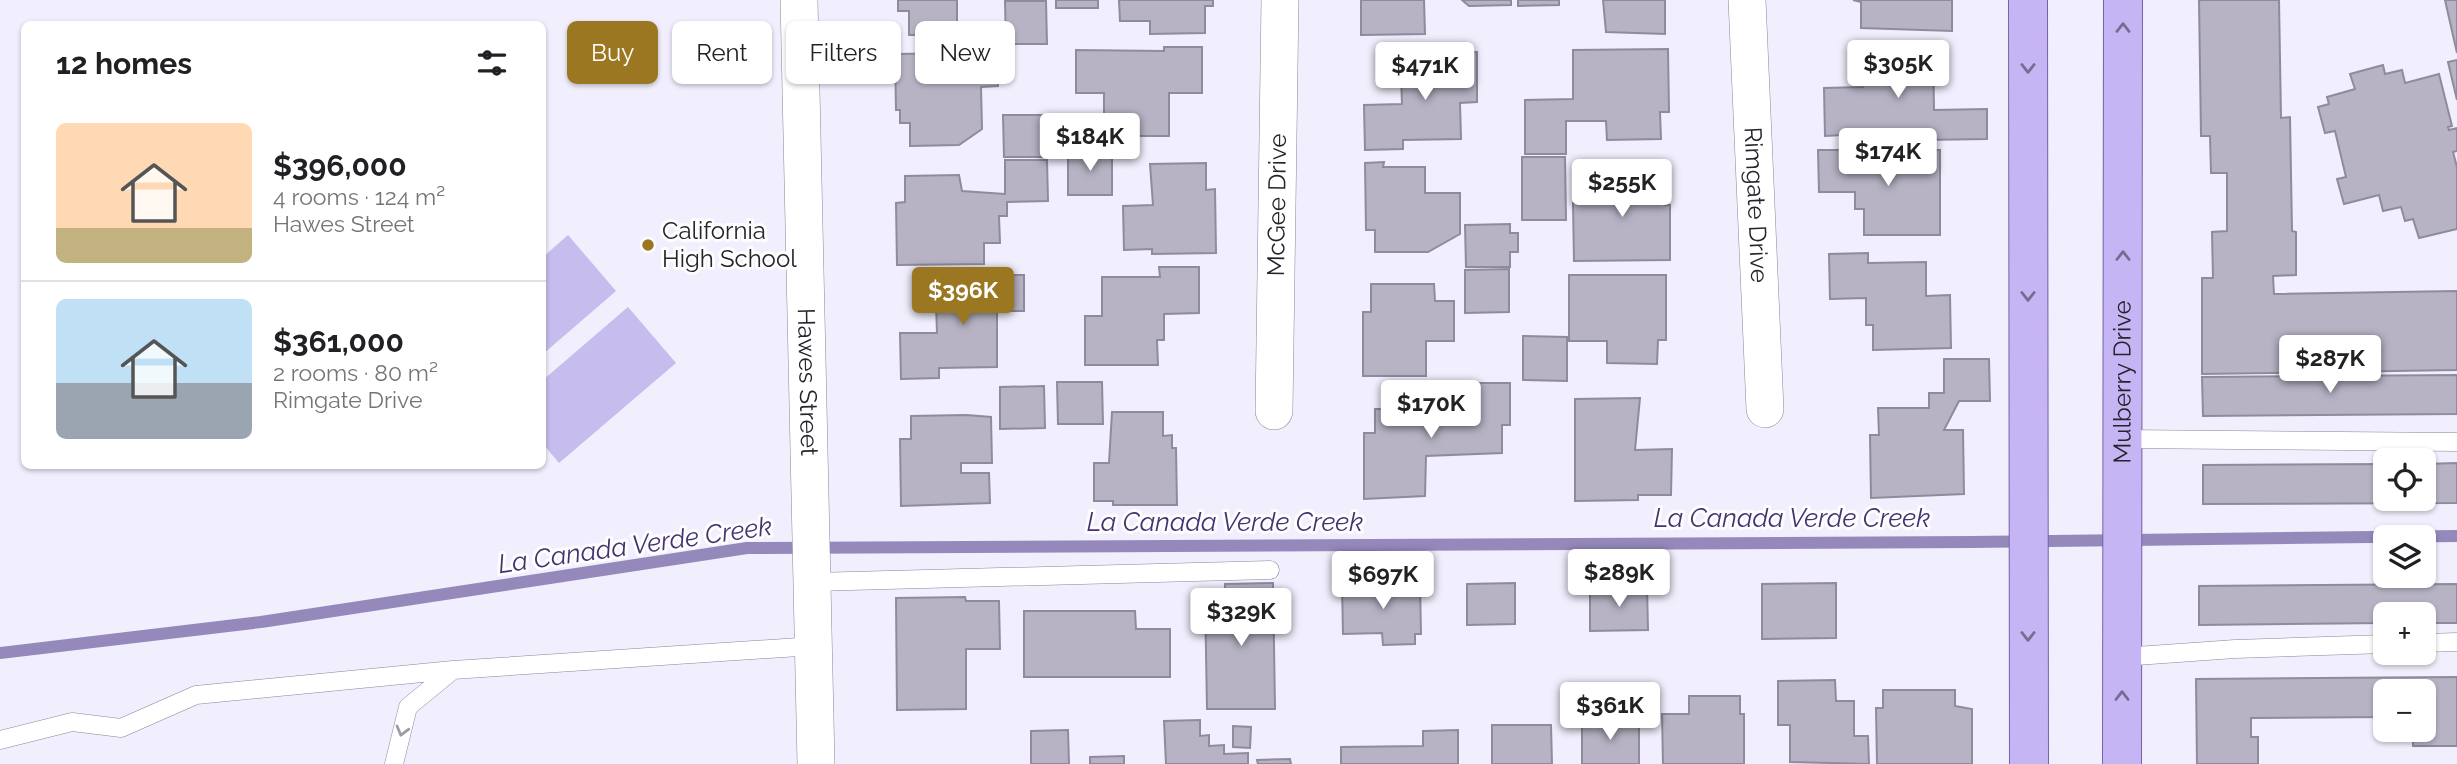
<!DOCTYPE html>
<meta charset="utf-8">
<style>
body{margin:0;font-family:Raleway,sans-serif;background:#f2f2f2;color:#202124;height:100vh;display:flex;flex-direction:column;font-size:26px;white-space:nowrap}
*{box-sizing:border-box;margin:0}
p{font-size:23px;color:#757577}
.icon{flex:none;width:38px;height:38px;fill:none;stroke:currentColor;stroke-width:2;stroke-linecap:round;stroke-linejoin:round}
.map{position:relative;flex:1;overflow:hidden}
.panel{position:absolute;left:21px;top:21px;width:525px;height:448px;display:flex;flex-direction:column;background:#fff;border-radius:10px;box-shadow:0 2px 5px #0004}
.panel>*{flex:none}
.guide{position:absolute;left:567px;top:21px;width:665px;height:63px;display:flex;gap:14px}
.controls{position:absolute;left:2373px;top:448px;display:grid;gap:14px}
.controls a{display:grid;place-items:center;width:63px;height:63px;border-radius:10px;background:#fff;box-shadow:0 2px 5px #0004;font-size:35px}
.price{position:absolute;translate:-50% -60px;padding:0 16px;border-radius:7px;background:#fff;color:#222;font-size:23px;line-height:46px;filter:drop-shadow(0 2px 4px #0008)}
.price::after{content:'';position:absolute;left:50%;top:42px;width:21px;height:16px;margin-left:-10px;background:inherit;clip-path:polygon(0 0,100% 0,50% 100%)}
.price.selected{background:#9b7722;color:#fff}
ul{padding:0;list-style:none}
li{display:flex;align-items:center;gap:21px;height:175px;padding:0 35px}
li+li{border-top:2px solid #e0e0e0}
li span{display:grid;place-items:center;flex:none;width:196px;height:140px;border-radius:10px;color:#555}
li>.icon{margin-inline-start:auto}
span .icon{width:84px;height:84px;fill:#fffc;stroke-width:1}
li b{font-size:30px}
h2{display:flex;justify-content:space-between;align-items:center;height:84px;padding:0 35px;font-size:30px}
.pill{padding:0 24px;border-radius:10px;background:#fff;box-shadow:0 2px 5px #0004;font-size:24px;line-height:63px}
.pill.selected{background:#9b7722;color:#fff}
.map>svg:first-child{display:block}
.green{fill:#c6bced}
.lines{fill:none;stroke-linecap:round;stroke-linejoin:round}
.stream{stroke:#9589bc;stroke-width:12}
.building{fill:#b7b3c5;stroke:#8f8b9d;stroke-width:2}
.lane-casing{stroke:#898697;stroke-width:19}
.street-casing{stroke:#898697;stroke-width:38}
.primary-casing{stroke:#7562a8;stroke-width:40}
.lane{stroke:#fff;stroke-width:18}
.street{stroke:#fff;stroke-width:37}
.primary{stroke:#c6b5f4;stroke-width:38}
.oneway{stroke:#766c90}
.oneway2{stroke:#9d9ca0}
.poi-dot{fill:#9b7722;stroke:#fdfdfd;stroke-width:2.5}
.labels{text-anchor:middle;stroke-width:6;stroke-linejoin:round;paint-order:stroke}
.street-label{font-size:24px;fill:#25242b;stroke:#fdfdfd}
.poi-label{font-size:24px;fill:#25242b;stroke:#fdfdfd;text-anchor:start}
.water-label{font-size:26px;font-style:italic;fill:#443170;stroke:#fdfdfd}
</style>
<div class="map">
<svg width="2457" height="764" viewBox="0 0 2457 764">
<rect width="100%" height="100%" fill="#f1eefd"/>
<path class="green" d="M568,235l48,56 -73,63v-97z
M628,307l48,56 -117,100 -16,-19v-64z"/>
<g class="lines">
<path class="stream" d="M0,653l261,-31 486,-74 1225,-6 485,-6"/>
</g>
<path class="building" d="M898,0h59v35h-48v-24h-11z
M1056,0h42v8h-42z
M1119,0h94v6h-8v27l-55,1v-13h-30z
M1361,0h63l1,34 -64,1z
M1462,0h49v5l-42,1z
M1518,0h41v5l-41,1z
M1603,0h62v34l-59,-2z
M1853,0h99v31l-91,-3v-26z
M2199,0h80l2,118 9,-1 2,114 4,1v43l-23,1 1,18 183,-3v79l-255,4v-96h11l-1,-46 15,-1v-58h-16l-1,-37h-9z
M2445,0h12v53z
M1005,1h41l1,43h-41z
M1933,45l1,65 53,-1v30l-65,1v-9l-97,5 -1,-48 39,-1 -1,-40z
M1164,47h38v46h-33v43h-65v-43h-28v-43l88,1z
M1668,49l1,63h-9l1,27 -54,1 -1,-19h-40v33h-41v-54l48,-1v-49z
M1477,52v50l-17,1 1,36 -58,1v9l-38,1 -1,-45 38,-1 -1,-28h6v-22z
M959,53v4l26,-1v5h13v25l-17,1 1,42 -23,16 -49,1v-23h-10v-13h-4l-1,-56z
M2457,60v40l-9,-38z
M2383,65l2,9 17,-4 3,13 34,-9 13,52 -4,1 1,3 8,-2v23l-4,1 4,15v62l-38,9 -6,-19 -8,2 -4,-14 -18,4 -4,-16 -35,9 -7,-25 9,-2 -11,-46 -10,2 -7,-26 11,-3 -2,-7 28,-8 -5,-15z
M1003,115h44l1,42h-44z
M1818,150h122v85h-76v-26h-9v-17h-36z
M1068,151h44v44h-44z
M1522,157h43l1,63h-44z
M1005,160h42l1,41 -41,1v14h-8l1,27h-16v21l-87,1 -1,-62 9,-1v-26l54,-1 3,16 43,3z
M1384,162l-1,5h42v26h35v41l-32,18h-53v-22h-9l-1,-67z
M1206,163v27l9,-1 1,64 -64,1v-5l-28,1 -1,-44 30,-1 -3,-41z
M1654,168l1,24h10v13h5v55l-96,1 -1,-58 9,-1v-21h25l-1,-12z
M1510,224v9h8v19h-8v15h-44l-1,-42z
M1868,253v10l58,-1v34l24,-1 1,53 -78,2v-25h-7v-27l-36,1 -1,-45z
M1159,267h40v46l-35,1v26h-7l1,25h-73v-49h17v-39h58z
M1509,269v43l-44,1v-43z
M993,275h31v36h-27v56l-58,1v10l-38,1 -1,-46h37l-1,-28h7l-1,-24 51,-1z
M1569,275h97v65h-8l-1,24 -50,-1v-22h-38z
M1371,284h63l1,17h19v40h-28v35h-63v-64h8z
M1523,336l44,1v44l-44,-1z
M1944,359h45l1,42h-31l-15,29h19l1,64 -93,4 -1,-63h9l-1,-27h51v-15h15z
M2457,375v39l-254,2 -1,-39z
M1057,382h45l1,42h-45z
M1466,383h44v42h-8v28l-76,3 -1,40 -61,3v-66h11v-24h49v3h27l1,5h14z
M1044,386l1,42 -45,1v-42z
M1640,398l-5,52 37,-1 -1,46h-33v5l-63,1v-102z
M1112,412h51v24l9,-1v13h4l1,57h-64v-4h-19v-38h15z
M966,415l25,2 1,46h-31v10h28l1,30 -89,3 -1,-67h11v-23z
M2457,463v40l-254,1v-39l182,-1v35h39v-35z
M1273,583l2,126h-68l-2,-114h20v-11z
M1420,583l1,51h-6v10l-32,1 -1,-12 -39,1 -1,-50z
M1515,583v41l-48,1v-41z
M1836,583v55l-74,1v-55z
M2457,584v39h-33v-9h-39v9l-186,2v-39z
M1647,586l1,44 -58,1v-44z
M965,597l1,4h33l1,48h-34v60l-69,1 -1,-112z
M1024,611h111l1,18h34v48h-146z
M2457,677v69h-44v-14l-5,1v-3h16v-39h-39v26l-134,1v19h7v27h-61l-1,-85z
M1835,680l1,21h18v35h14l1,28 -79,-2v-37h-12v-44z
M1883,690h72v16l17,3v55h-95l-1,-56h7z
M1689,696h51v18h4v50h-81l-1,-50h27z
M1200,720v16l9,-1v11l15,-1v9l24,-1v11h-82l-2,-43z
M1582,720h57v44h-57z
M1492,725h59l1,39h-60z
M1233,726l18,1 -1,21 -17,-1z
M1068,730l1,34h-38v-33z
M1458,730v34h-117v-17l82,-1v-15z
M1124,756v8h-34v-7z
M1290,759l1,5h-33l-1,-4z"/>
<g class="lines">
<defs>
<path id="lane" d="M2123,439l334,3
M813,582l457,-12
M2424,643l33,-1
M2122,657l113,-8 150,-5
M0,740l72,-18 49,6 75,-33 257,-25 361,-24
M394,764l14,-57 45,-37"/>
<g id="street">
<path id="s1" d="M799,0l17,764"/>
<path id="s2" d="M1747,0l18,409"/>
<path id="s3" d="M1274,411l6,-411"/>
</g>
<g id="primary">
<path d="M2028,0l1,764"/>
<path id="s4" d="M2122,764l1,-764"/>
</g>
</defs>
<use href="#lane" class="lane-casing"/>
<use href="#street" class="street-casing"/>
<use href="#primary" class="primary-casing"/>
<use href="#lane" class="lane"/>
<use href="#street" class="street"/>
<use href="#primary" class="primary"/>
</g>
<defs><path id="oneway-chevron" d="M-2-3.5L2.5 0L-2 3.5" fill="none" stroke-width="1.6" stroke-linecap="round" stroke-linejoin="round" transform="scale(1.75)"/></defs>
<g class="oneway">
<use href="#oneway-chevron" transform="translate(2123 28) rotate(-90)"/>
<use href="#oneway-chevron" transform="translate(2028 68) rotate(90)"/>
<use href="#oneway-chevron" transform="translate(2123 256) rotate(-90)"/>
<use href="#oneway-chevron" transform="translate(2028 296) rotate(90)"/>
<use href="#oneway-chevron" transform="translate(2028 636) rotate(90)"/>
<use href="#oneway-chevron" transform="translate(2122 696) rotate(-90)"/>
</g>
<use class="oneway2" href="#oneway-chevron" transform="translate(402 731) rotate(105)"/>
<circle class="poi-dot" cx="648" cy="245" r="7"/>
<g class="labels">
<g class="street-label">
<text dy="8" stroke="none"><textPath href="#s3" startOffset="206">McGee Drive</textPath></text>
<text dy="8" stroke="none"><textPath href="#s2" startOffset="205">Rimgate Drive</textPath></text>
<text dy="8" stroke="none"><textPath href="#s1" startOffset="382">Hawes Street</textPath></text>
<text dy="8" stroke="none"><textPath href="#s4" startOffset="382">Mulberry Drive</textPath></text>
</g>
<g class="poi-label">
<text x="662" y="239">California<tspan x="662" dy="28">High School</tspan></text>
</g>
<g class="water-label">
<text x="1792" y="527">La Canada Verde Creek</text>
<text x="1225" y="531">La Canada Verde Creek</text>
<text transform="translate(635 545) rotate(-8)" y="9">La Canada Verde Creek</text>
</g>
</g>
</svg>
<div class="controls">
<a><svg class="icon" aria-label="locate" viewBox="0 0 24 24"><circle cx="12" cy="12" r="6"/><path d="M12 2v4M12 18v4M2 12h4M18 12h4"/></svg></a>
<a><svg class="icon" aria-label="layers" viewBox="0 0 24 24"><path d="M12 4l9 5-9 5-9-5zM3 14l9 5 9-5"/></svg></a>
<a>+</a>
<a>−</a>
</div>
<b class="price" style="left:1898px;top:100px">$305K</b>
<b class="price" style="left:1425px;top:102px">$471K</b>
<b class="price" style="left:1090px;top:173px">$184K</b>
<b class="price" style="left:1888px;top:188px">$174K</b>
<b class="price" style="left:1622px;top:219px">$255K</b>
<b class="price selected" style="left:963px;top:327px">$396K</b>
<b class="price" style="left:2330px;top:395px">$287K</b>
<b class="price" style="left:1431px;top:440px">$170K</b>
<b class="price" style="left:1619px;top:609px">$289K</b>
<b class="price" style="left:1383px;top:611px">$697K</b>
<b class="price" style="left:1241px;top:648px">$329K</b>
<b class="price" style="left:1610px;top:742px">$361K</b>
<div class="guide">
<a class="pill selected">Buy</a>
<a class="pill">Rent</a>
<a class="pill">Filters</a>
<a class="pill">New</a>
</div>
<section class="panel">
<h2>12 homes<svg class="icon" aria-label="filters" viewBox="0 0 24 24"><path d="M4 7h16M4 17h16"/><circle cx="9" cy="7" r="2"/><circle cx="15" cy="17" r="2"/></svg></h2>
<ul>
<li><span style="background:linear-gradient(#ffd9b3 75%,#c2b280 0)"><svg class="icon" aria-label="home" viewBox="0 0 24 24"><path d="M3 11l9-7 9 7M6 9v11h12V9"/></svg></span><div><b>$396,000</b><p>4 rooms · 124 m²</p><p>Hawes Street</p></div></li>
<li><span style="background:linear-gradient(#bfe0f5 60%,#9aa5b1 0)"><svg class="icon" aria-label="home" viewBox="0 0 24 24"><path d="M3 11l9-7 9 7M6 9v11h12V9"/></svg></span><div><b>$361,000</b><p>2 rooms · 80 m²</p><p>Rimgate Drive</p></div></li>
</ul>
</section>
</div>
